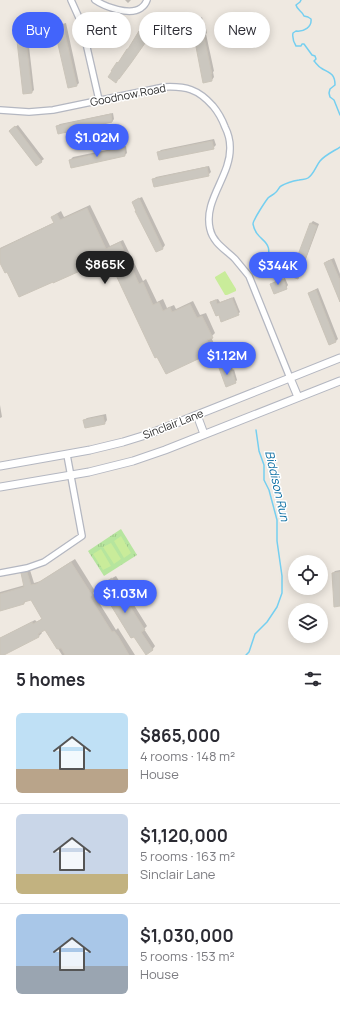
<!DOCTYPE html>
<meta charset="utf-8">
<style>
body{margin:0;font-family:Manrope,sans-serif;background:#f2f2f3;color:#2b2b33;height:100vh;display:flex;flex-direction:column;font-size:15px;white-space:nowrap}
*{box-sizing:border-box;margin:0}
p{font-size:13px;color:#7c7c81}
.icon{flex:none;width:22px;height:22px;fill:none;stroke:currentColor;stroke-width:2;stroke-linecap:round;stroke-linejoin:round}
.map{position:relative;height:655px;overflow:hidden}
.sheet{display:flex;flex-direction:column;background:#fff;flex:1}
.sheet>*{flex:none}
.banner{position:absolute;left:12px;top:12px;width:316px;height:36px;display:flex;gap:8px}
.controls{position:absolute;left:288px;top:555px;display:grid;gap:8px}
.controls a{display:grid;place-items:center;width:40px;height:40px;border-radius:50%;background:#fff;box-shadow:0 2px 10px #0003;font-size:20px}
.price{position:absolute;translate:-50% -34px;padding:0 9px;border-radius:14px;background:#4264fb;color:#fff;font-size:13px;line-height:26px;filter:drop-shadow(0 1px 2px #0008)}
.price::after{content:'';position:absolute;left:50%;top:24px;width:12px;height:9px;margin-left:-6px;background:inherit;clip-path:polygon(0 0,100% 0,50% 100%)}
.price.selected{background:#222;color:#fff}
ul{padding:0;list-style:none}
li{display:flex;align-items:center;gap:12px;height:100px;padding:0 16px}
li+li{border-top:1px solid #e1e1e2}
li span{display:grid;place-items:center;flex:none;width:112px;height:80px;border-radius:6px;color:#555}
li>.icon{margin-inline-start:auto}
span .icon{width:48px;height:48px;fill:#fffc;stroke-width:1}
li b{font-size:17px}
h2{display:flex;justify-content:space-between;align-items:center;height:48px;padding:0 16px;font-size:17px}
.pill{padding:0 14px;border-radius:18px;background:#fff;box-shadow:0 2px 10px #0003;font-size:14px;line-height:36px}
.pill.selected{background:#4264fb;color:#fff}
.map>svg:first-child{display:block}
.park{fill:url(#park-tufts)}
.pitch{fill:#c9ec9a}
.shadow{fill:#0003}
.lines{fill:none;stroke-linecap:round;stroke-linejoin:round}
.stream{stroke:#75cff0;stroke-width:1.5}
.building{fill:#cbc7bf;stroke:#cbc5ba}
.minor-casing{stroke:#b4b7c1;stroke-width:8}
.tertiary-casing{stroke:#b4b7c1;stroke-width:9}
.minor{stroke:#fff;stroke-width:5.5}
.tertiary{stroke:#fff;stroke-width:7}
.labels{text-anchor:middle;stroke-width:3;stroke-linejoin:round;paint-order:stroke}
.street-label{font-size:11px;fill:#2e2e2e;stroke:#fff}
.water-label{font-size:12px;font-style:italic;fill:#0d6fa3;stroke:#fff}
</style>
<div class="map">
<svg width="340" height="655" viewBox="0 0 340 655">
<defs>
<pattern id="park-tufts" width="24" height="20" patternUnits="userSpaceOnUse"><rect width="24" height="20" fill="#b6e59e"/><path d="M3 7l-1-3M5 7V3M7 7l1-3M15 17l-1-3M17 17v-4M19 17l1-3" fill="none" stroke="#9dc588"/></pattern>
</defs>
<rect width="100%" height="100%" fill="#efe9e1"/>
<path class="park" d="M121,529l16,26 -33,21 -16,-25z"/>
<path class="pitch" d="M225,271l11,18v2l-9,4h-2l-10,-17v-1z
M121,536l10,17 -7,5 -10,-17z
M111,543l10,16 -7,5 -11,-17z
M101,549l10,17 -8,4 -10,-16z"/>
<path class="shadow" d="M125,0h6l-3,3z
M202,17l2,7h1l2,9 -1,1 8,37 -1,1 1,5 -2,3 -20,-59 2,-2z
M66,23l13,60 -2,2 -22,-58 3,-2z
M146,25l6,4 -2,4v1l-26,38 -6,-9 2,-1 20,-30 1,-2 1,1z
M27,29l7,61 -2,2 -15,-60 2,-2z
M113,113l1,6 -2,3 -53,11 -2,-7 3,-2z
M18,125l26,34 -8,6 -24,-36z
M214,139l2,6 -3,3 -54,4 2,-2z
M126,146l1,7 -2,2 -55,5 3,-3z
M209,166l2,6 -3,3 -54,4 2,-2z
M142,197l23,48 -2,3 -7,3 -23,-49 2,-2z
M90,205l20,41 13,-6 20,41 3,-2 11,23 6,-3 4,9 7,-3 2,4 17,-8 7,14 6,-2 9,20 -4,4 5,11 -4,3 -54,5 -51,-101 -24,11 -4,4h-71l-8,-9v-13l55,-26 -2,-5 3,-3 5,-3 3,6z
M313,221l6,3 -19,51 -2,3 12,-54z
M334,258l6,16v28l-15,-39 2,-2z
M285,278l3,7 -2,3 -15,-3 3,-3z
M318,288l20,51 -2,2 -7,3 -20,-51 3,-2z
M234,297l6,15 -2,2h-19l-7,-11 2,-3 4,-1 2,3z
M230,362l3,8 1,-1 3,11 -2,3 -14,-15 2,-2z
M0,405l2,12 -2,1z
M106,414l1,6 -2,3 -19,4 -2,-7 3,-2z
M75,559l20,32 -2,2 23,37 2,-2 3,5 14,22h-73l-17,-27 -4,3 1,2 -3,3 -37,19h-2v-17l35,-18 2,2 6,-4 -12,-19 -3,1 -4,3 -24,7v-18l25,-7 -3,-11 3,-3 5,-1 4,13 7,-2z
M340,570v35l-7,-32 2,-2z
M116,576l31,50 -3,3 11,17 -3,4 -18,-15 -34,-49 3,-3z"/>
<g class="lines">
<path class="stream" d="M301,0l-1,2 -4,3c1,5 6,6 8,11l4,1 3,2c1,8 -7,13 -15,12l-3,2c-1,5 0,8 3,13h5l1,-2h2l8,11 3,1 1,3 -2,2c2,2 4,5 7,7 8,5 14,5 14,17l-5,4 -1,4 1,4 4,3 6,15
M265,267c12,-31 -8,-22 -12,-43 0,-4 12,-22 15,-26 2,-2 5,-3 7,-5 3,-2 4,-6 6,-7 5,-3 12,-5 18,-6 3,-1 6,0 9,-2 6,-4 8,-12 12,-17 5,-6 14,-10 20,-14
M246,655l3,-3 6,-18 12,-12 10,-15 5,-14v-17l-5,-35v-21l-8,-30 -5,-10v-15l-5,-14 -3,-21"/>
</g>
<path class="building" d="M200,19l1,7h2l2,11h-1l8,37h-1l1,7 -9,2 -12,-62z
M63,25l14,61 -9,2 -14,-61z
M144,26l8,5 -3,4 1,1 -19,27 -12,16h-1l-2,4 -8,-6 4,-6h-1l6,-9 1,1 9,-14h1l11,-18 1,1z
M25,31l7,62 -9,1 -7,-62z
M111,114l1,8 -54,12 -2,-8z
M15,126l27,36 -6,4 -27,-35z
M212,141l2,8 -55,11 -2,-8z
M124,148l1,8 -54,12 -2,-8z
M207,167l2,9 -55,11 -2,-8z
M139,198l24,51 -7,3 -21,-41h1l-4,-9z
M87,208l19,41 14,-7 19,42 4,-2 10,23 6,-3 4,9 7,-4 2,5 18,-8 7,14 5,-2 11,22 -6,2 6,12 -47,22 -9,-17 -2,1 -48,-102 -28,13 1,2 -27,12v-1l-34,15 -12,-25 -2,1 -5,-10v-14l54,-26 -3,-6 6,-3 3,6z
M310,223l7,3 -19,53 -8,-3z
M331,260l9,20v22l-16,-39z
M283,279l4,10 -13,5 -4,-10z
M316,290l20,52 -7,3 -21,-52z
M232,298l7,17 -18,7 -2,-7 -3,1 -6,-14 6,-2 1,4z
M227,364l4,8 1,-1 4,12 -10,4 -7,-19z
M103,416l2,8 -20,4 -2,-8z
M71,562l21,33 -2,2 22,35 2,-1 4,5 11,19h-64l-4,-7 -4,1 -12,-19 -7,4 1,3 -35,18h-4v-17l32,-16 1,2 9,-5 -11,-19 -7,2v2l-24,7v-17l24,-7 -3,-14 6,-1 4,13 5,-1z
M340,572v34l-6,1 -2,-34z
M112,578l33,52 -4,2 12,18 -7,5 -12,-18 -3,1 -32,-52z"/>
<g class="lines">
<defs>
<path id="minor" d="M71,0l9,20 3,10 16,70
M95,0c10,7 35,16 46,8 3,-2 5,-5 6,-8
M0,110l29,2 24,-2 111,-23c22,-1 34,2 49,19 5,6 9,13 12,21 3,6 5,13 5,20 1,29 -27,53 -20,82 3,14 16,21 25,30 5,6 9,11 14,17l41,102
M0,573l27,-5 17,-6 38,-26 -15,-81"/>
<path id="tertiary" d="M290,378l8,19
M197,415l7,19
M0,466l90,-16 33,-8 26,-8 191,-76
M0,487l89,-15 44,-11 32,-11 175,-69"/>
</defs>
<use href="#minor" class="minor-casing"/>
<use href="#tertiary" class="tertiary-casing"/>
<use href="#minor" class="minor"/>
<use href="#tertiary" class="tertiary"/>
</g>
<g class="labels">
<g class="street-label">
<text transform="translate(128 95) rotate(-11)" y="4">Goodnow Road</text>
<text transform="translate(173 424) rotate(-21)" y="4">Sinclair Lane</text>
</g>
<g class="water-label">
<text transform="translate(277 486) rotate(77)" y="4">Biddison Run</text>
</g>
</g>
</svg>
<div class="controls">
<a><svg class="icon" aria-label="locate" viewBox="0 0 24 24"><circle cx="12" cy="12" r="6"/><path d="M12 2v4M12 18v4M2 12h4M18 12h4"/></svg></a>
<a><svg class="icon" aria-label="layers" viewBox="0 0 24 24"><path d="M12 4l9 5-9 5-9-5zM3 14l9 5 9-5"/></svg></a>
</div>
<b class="price" style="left:97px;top:158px">$1.02M</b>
<b class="price selected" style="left:105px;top:285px">$865K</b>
<b class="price" style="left:278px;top:286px">$344K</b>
<b class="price" style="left:227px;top:376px">$1.12M</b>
<b class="price" style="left:125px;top:614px">$1.03M</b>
<div class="banner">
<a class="pill selected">Buy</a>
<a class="pill">Rent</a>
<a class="pill">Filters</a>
<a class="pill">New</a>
</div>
</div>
<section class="sheet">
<h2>5 homes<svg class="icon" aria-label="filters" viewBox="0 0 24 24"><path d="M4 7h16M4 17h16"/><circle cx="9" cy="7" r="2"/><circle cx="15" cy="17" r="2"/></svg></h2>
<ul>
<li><span style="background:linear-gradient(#bfe0f5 70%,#b9a48a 0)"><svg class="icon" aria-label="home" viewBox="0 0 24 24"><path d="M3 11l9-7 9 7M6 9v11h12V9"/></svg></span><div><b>$865,000</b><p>4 rooms · 148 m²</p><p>House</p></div></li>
<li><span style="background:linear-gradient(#c9d6e8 75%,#c2b280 0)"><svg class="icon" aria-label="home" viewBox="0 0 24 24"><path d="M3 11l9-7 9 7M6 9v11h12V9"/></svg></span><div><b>$1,120,000</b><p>5 rooms · 163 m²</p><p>Sinclair Lane</p></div></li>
<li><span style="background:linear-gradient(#a9c7e8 65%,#9aa5b1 0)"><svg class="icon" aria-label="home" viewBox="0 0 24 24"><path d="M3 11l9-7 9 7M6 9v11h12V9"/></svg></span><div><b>$1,030,000</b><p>5 rooms · 153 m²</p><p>House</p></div></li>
</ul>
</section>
